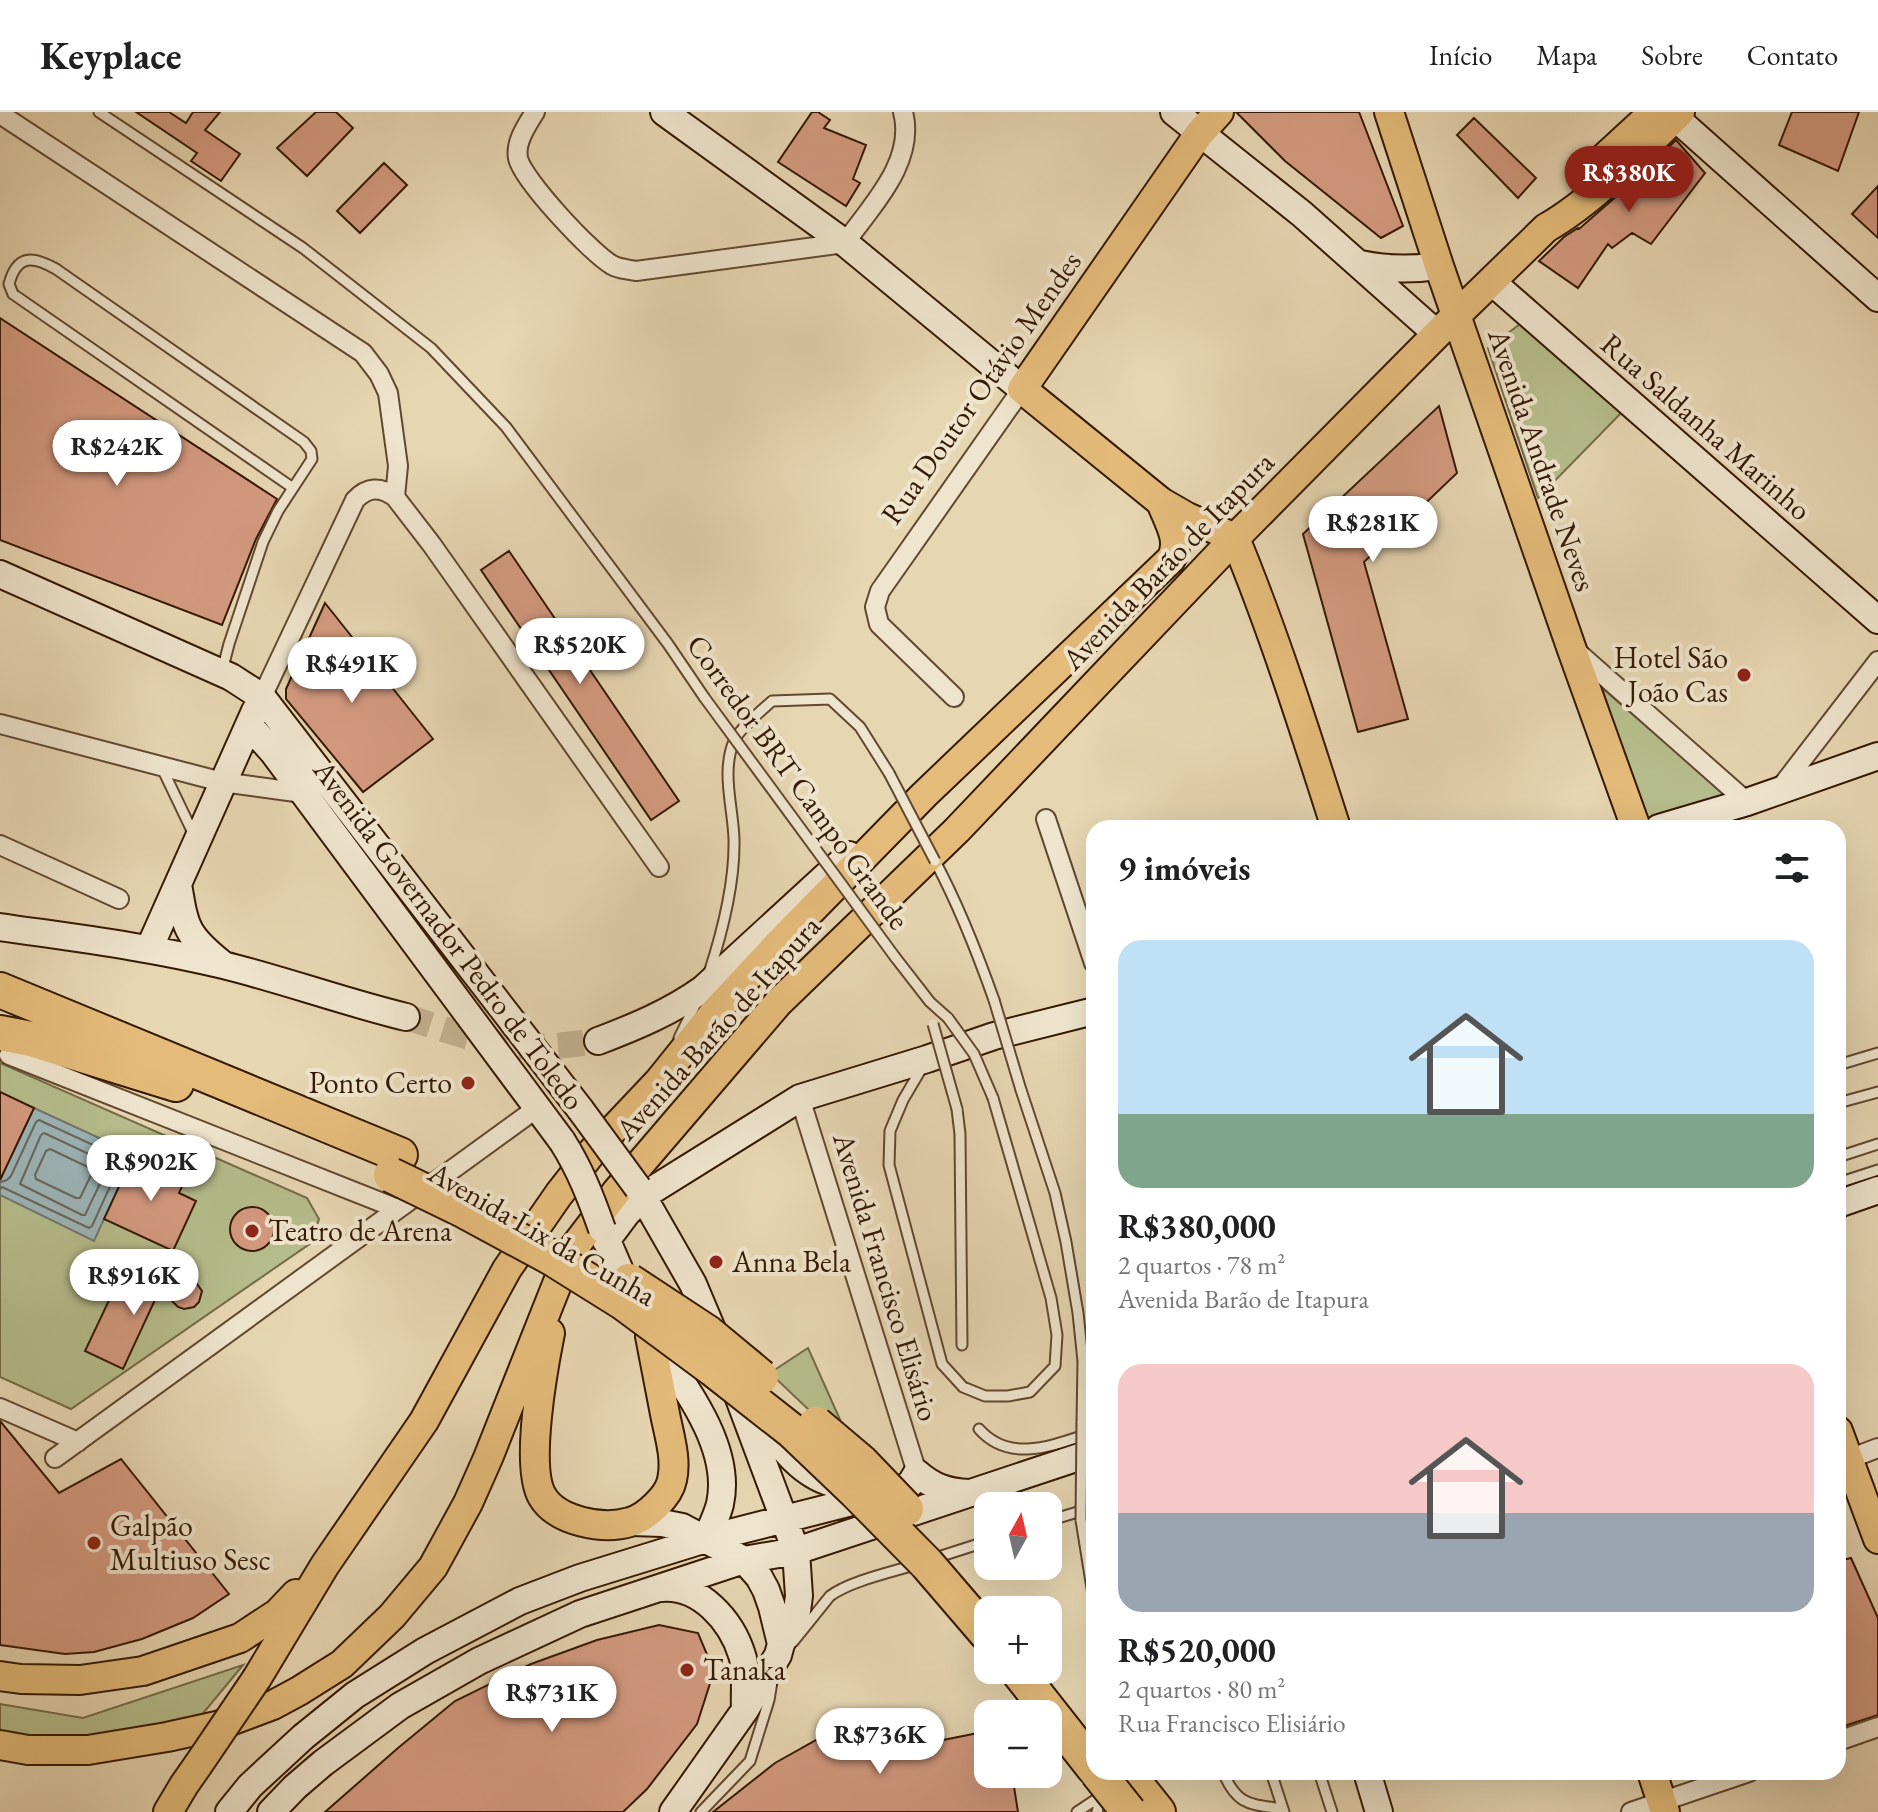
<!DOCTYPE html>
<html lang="pt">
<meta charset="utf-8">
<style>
body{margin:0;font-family:"EB Garamond",serif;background:#f6f6f6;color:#202124;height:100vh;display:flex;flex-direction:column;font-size:30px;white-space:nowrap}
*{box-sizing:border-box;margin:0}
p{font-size:26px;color:#757577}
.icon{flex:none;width:44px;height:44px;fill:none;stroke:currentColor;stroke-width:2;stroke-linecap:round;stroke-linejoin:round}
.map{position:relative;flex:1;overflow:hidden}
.details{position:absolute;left:1086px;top:708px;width:760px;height:960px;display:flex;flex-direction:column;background:#fff;border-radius:24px;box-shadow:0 8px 32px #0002}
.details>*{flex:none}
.needle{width:52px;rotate:8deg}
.buttons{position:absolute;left:974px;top:1380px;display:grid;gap:16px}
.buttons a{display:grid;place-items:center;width:88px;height:88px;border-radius:16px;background:#fff;box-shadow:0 8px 32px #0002;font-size:40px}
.price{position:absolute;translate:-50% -68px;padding:0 18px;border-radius:28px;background:#fff;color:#222;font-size:26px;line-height:52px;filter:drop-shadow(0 2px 4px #0008)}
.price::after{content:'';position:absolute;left:50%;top:48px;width:24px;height:18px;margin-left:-12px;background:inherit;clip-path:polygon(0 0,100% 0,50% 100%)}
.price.active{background:#8f2418;color:#fff}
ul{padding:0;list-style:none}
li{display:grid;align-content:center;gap:16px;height:424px;padding:0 32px}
li span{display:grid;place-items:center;height:248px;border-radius:24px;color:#555}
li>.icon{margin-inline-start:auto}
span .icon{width:144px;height:144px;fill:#fffc;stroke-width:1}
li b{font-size:34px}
h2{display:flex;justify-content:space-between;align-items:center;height:96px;padding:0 32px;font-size:34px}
header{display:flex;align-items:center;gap:48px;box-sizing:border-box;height:112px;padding:0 40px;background:#fff;border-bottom:2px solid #e0e0e0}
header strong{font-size:38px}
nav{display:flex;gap:44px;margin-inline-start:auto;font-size:28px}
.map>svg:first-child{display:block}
.green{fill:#b6bd8c;stroke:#766b48;stroke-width:2}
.water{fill:#9db6b9;stroke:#737770;stroke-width:2}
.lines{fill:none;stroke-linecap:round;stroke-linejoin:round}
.shore{stroke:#69685e;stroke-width:2}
.building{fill:#d49a80;stroke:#351903;stroke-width:2}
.secondary-tunnel{stroke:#c3b08f;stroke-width:26;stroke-dasharray:26 13;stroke-linecap:butt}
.lane-casing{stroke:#62482f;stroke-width:13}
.street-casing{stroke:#62482f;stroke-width:22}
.secondary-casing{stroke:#351903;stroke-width:30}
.primary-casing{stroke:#351903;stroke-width:32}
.highway-casing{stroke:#351903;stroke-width:38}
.lane{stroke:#efe4cd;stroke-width:9}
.street{stroke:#efe4cd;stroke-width:18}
.secondary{stroke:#efe4cd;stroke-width:26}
.primary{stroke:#e4bb79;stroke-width:28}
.highway{stroke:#e4bb79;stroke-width:34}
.lane-bridge-casing{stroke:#62482f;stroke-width:13;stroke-linecap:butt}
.secondary-bridge-casing{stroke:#351903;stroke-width:30;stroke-linecap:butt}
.primary-bridge-casing{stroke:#351903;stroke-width:32;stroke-linecap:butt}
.highway-bridge-casing{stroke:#351903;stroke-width:38;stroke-linecap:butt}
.lane-bridge{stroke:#efe4cd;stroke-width:9}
.secondary-bridge{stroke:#efe4cd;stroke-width:26}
.primary-bridge{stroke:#e4bb79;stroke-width:28}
.highway-bridge{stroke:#e4bb79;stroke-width:34}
.poi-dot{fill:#8f2418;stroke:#efe4cd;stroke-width:3}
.labels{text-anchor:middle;stroke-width:8;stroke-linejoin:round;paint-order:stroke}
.street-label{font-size:30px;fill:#351903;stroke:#efe4cd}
.poi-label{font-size:30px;fill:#351903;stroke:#efe4cd;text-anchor:start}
</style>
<header>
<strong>Keyplace</strong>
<nav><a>Início</a><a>Mapa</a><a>Sobre</a><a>Contato</a></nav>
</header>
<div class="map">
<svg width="1878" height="1700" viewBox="0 0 1878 1700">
<rect width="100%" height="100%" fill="#e7d6b2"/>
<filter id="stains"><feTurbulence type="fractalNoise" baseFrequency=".0025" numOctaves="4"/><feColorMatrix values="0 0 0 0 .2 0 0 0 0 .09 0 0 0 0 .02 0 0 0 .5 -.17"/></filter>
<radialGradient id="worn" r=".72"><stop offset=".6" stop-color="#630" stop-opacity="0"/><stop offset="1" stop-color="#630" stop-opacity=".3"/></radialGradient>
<path class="green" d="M1524,209l102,87 -88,90 -50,-150z
M1602,576l129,111 -85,25z
M0,951l307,135 12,21 -8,24 -240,166 -71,-32z
M808,1236l34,76 -12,6 -60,-57z
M243,1553l-43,52 -76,16 -74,5 -50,-4v-30l83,14z"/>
<path class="water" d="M34,996l100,46 -40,87 -94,-46v-15z"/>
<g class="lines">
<path class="shore" d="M44,1021l64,30v4l-23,48h-3l-62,-31 21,-49z
M50,1037l42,20v4l-12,25h-4l-40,-19 -1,-4 11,-24z
M0,1077l2,-2 87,41 3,-2 30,-66 -3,-3 -80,-37 -3,2 -25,54 -4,4 -6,2"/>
</g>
<path class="building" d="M136,0h33l17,11 7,-11h27l-15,18 35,24 -19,27 -30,-20 6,-8z
M316,0h20l17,16 -46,48 -30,-28z
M812,0h6l12,8 -6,8 42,17 -13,34 7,4 -14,23 -68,-44z
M1236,0h123l44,114 -22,12 -96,-77z
M1792,0h67l-21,59 -59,-26z
M1474,6l62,60 -18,20 -61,-63z
M1676,28l29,33 -54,71 -19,-11 -20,15 -4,-4 -30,44 -39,-27 25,-24 14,-9 1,1 48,-42z
M384,51l23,22 -47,48 -23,-22z
M1878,74v52l-26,-24z
M0,206l277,181 -21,40 -34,86 -222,-85z
M1439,294l18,67 -93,89 44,157 -50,13 -55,-198z
M509,439l170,250 -28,19 -170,-250z
M325,491l108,136 -70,53 -77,-93v-10z
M0,980l34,16 -34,72z
M134,1042l52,24 -7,15 17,8 -23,50 -69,-32z
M230 1117a22 22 0 1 1 44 0a22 22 0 1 1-44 0Z
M120,1165l28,14 38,-12 8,1 8,11 -3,11 -5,5 -10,2 -6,-2 -18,-18 -37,80 -38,-18z
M0,1309l59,72 62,-34 108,135 -36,24 -51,21 -48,13 -29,2 -65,-9z
M1851,1446l27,60v97l-40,13v-167z
M659,1513l39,8 16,38 -17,53 -50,65 -24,23h-298l73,-64 57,-47 76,-37 66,-24z
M900,1599l8,36 80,-16v43h24l6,38h-305l62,-49 43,-24 50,-19z"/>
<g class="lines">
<path class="secondary-tunnel" d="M406,905c35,11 72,25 110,29 28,2 54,-1 82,-5"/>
<defs>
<path id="lane" d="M99,0l204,136 128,100 75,79 162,217 36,53
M222,559l7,-27 34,-102 15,-31 34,-52 -1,-8 -7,-9 -248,-173c-23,-13 -39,-15 -47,15l4,10 280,194
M161,654l33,69
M935,749c24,45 42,91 59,139
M895,845l35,45 18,16
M709,861c13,-40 26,-92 25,-134 -1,-32 -13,-67 0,-98 5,-12 28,-31 38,-40l58,-2 30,28 29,46
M679,926l18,-37
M1838,953l40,-12
M923,954l-20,34 -13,31 -1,34 53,199 21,23 22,9h23l22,-4 25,-26 2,-31 -6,-37 -58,-200
M1021,978l34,103 11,49 12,71 5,48 -1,62
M1838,991l40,-11
M957,997l3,25 2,211
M1838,1045l40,-13
M1838,1071l40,-13
M979,1317c32,36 77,15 115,3
M1081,1408l13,81
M1048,1409l46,-14
M932,1447l56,-18
M793,1530l37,-46c20,-15 62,-24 88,-32
M1223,1660c14,34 27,32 60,37
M1271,1660l13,40
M1319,1660l13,40
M701,1700l49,-51 19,-61 3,-18
M1077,1700l24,-16
M1097,1700l5,-19"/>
<path id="street" d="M535,0c-8,13 -20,30 -17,46 4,21 74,96 94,107 7,4 15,4 24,6l209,-28c26,-37 71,-81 58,-131
M0,2l363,239 16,21 9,19 10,73 -3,31
M1575,538l172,152
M262,585l93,-197c12,-13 25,-14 40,-3l37,48 227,322
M954,585l-75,-73 -4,-17 5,-16 142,-202
M0,612l222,58 81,11
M1778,679l100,-130
M1046,707l48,144
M0,733l119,54
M9,943l389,154
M800,986l117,375
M0,1296l78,34
M55,1346l482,-350
M1841,1350l37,-14
M1838,1629l40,-14
M1631,1700l118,-40"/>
<path id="secondary" d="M664,0l181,131 177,146
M1174,0l128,102 135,120
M1669,0l209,186
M1360,152c28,6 52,6 79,2
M1492,170l386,338
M0,462l231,103 31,20 318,412
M249,613l24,27 289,389
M1659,716l88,-26 131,-46
M178,772c7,43 8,51 43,79
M0,815c75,11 150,20 223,38 61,15 121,37 183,52
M149,837l106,-238
M598,929c37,-14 73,-29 105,-52l146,-134
M638,1076l55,96 24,57
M1838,1092l40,-14
M602,1117l31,72
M606,1129l21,-28 16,-17 157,-98 127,-39 67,-23 100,-25
M650,1224c31,46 83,109 70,168 -3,12 -9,24 -14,35
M734,1273l62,166 3,45 -2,15 -16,33
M755,1298c22,31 45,68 85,75
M632,1410l30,1 20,4 62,33 15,17 7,13 6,17 9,37 -3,11 -33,55 -72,102
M662,1476c38,-3 69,32 80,67 5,14 2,40 3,55
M1367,1660l12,40
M229,1700l21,-26 53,-49 52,-42 70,-44 95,-50 60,-23 126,-39 197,-50 8,-6 6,-10c16,14 30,19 52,20
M271,1700l24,-25 28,-24 77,-57 79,-45 101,-47 164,-54 52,-9 298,-99"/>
<path id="primary" d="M1219,0l-20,22 -177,255 139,113 26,15 48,21c39,95 70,193 101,290
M1389,0l50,154 132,381 65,181
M1592,57l62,-57
M550,1221c-7,35 -25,133 -8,163 15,26 62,34 88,26 16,-4 39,-26 42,-42 5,-21 -3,-45 -7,-66 -5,-26 -10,-52 -15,-78
M1838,1319l40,108
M0,1564l21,3 59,1 63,-9 97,-33 38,-25 18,-19
M257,1566l68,-113 99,-144 83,-152 52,-75 33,-42 67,-71 54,-67 67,-72 144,-147 247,-236c11,-18 -3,-38 -10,-57
M0,1633l28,5h60l79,-13 50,-11 56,-21 26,-14 43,-27 50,-48 41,-49 35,-64 20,-45 81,-204 48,-63 161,-188 179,-173 278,-292 202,-204 109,-106c47,-27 95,-77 134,-116
M1652,1660l13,40
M168,1700l16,-27 14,-20"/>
<path id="highway" d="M0,878l400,165
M0,921l31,6 145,45
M1017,1558l77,98
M1126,1660l32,40"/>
</defs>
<use href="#lane" class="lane-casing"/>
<use href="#street" class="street-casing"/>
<use href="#secondary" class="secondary-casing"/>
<use href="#primary" class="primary-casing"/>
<use href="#highway" class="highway-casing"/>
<use href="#lane" class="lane"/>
<use href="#street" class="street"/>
<use href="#secondary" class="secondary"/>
<use href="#primary" class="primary"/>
<use href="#highway" class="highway"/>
<defs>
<path id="lane-bridge" d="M704,585l191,260
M889,661l46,88
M994,888l27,90
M948,906l26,36 19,44
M933,912l24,85
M1081,1408l1,-97"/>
<path id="secondary-bridge" d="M580,997l58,79
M562,1029c18,28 29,57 40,88"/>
<path id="primary-bridge" d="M198,1653l59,-87"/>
<path id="highway-bridge" d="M391,1063l74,36 87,47 72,45 89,66 79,62 64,61 71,72 61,71
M629,1169l79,52 53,44
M816,1312l45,38 45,47
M1097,1660l32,40"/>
</defs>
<use href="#lane-bridge" class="lane-bridge-casing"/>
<use href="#secondary-bridge" class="secondary-bridge-casing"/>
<use href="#primary-bridge" class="primary-bridge-casing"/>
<use href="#highway-bridge" class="highway-bridge-casing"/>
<use href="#lane-bridge" class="lane-bridge"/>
<use href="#secondary-bridge" class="secondary-bridge"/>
<use href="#primary-bridge" class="primary-bridge"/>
<use href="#highway-bridge" class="highway-bridge"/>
</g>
<g class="poi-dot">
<circle cx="1744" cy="563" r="8"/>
<circle cx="468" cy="971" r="8"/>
<circle cx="252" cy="1119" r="8"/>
<circle cx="716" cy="1150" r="8"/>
<circle cx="94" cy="1431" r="8"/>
<circle cx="687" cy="1558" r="8"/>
</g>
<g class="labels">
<g class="street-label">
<text transform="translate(981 276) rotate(-55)" y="10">Rua Doutor Otávio Mendes</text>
<text transform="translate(1706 315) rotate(41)" y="10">Rua Saldanha Marinho</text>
<text transform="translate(1542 348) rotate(71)" y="10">Avenida Andrade Neves</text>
<text transform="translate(1168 449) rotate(-46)" y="10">Avenida Barão de Itapura</text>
<text transform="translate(798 670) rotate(54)" y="10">Corredor BRT Campo Grande</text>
<text transform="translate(449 823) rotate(53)" y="10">Avenida Governador Pedro de Toledo</text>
<text transform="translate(718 916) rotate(-48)" y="10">Avenida Barão de Itapura</text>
<text transform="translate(542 1122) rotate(30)" y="10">Avenida Lix da Cunha</text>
<text transform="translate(886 1165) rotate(73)" y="10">Avenida Francisco Elisário</text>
</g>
<g class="poi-label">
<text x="1728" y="556" text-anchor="end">Hotel São<tspan x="1728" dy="34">João Cas</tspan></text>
<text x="452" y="981" text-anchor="end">Ponto Certo</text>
<text x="268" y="1129">Teatro de Arena</text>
<text x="732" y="1160">Anna Bela</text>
<text x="110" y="1424">Galpão<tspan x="110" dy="34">Multiuso Sesc</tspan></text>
<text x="703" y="1568">Tanaka</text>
</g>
</g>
<rect width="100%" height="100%" filter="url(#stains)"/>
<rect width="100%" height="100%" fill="url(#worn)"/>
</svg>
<div class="buttons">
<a><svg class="needle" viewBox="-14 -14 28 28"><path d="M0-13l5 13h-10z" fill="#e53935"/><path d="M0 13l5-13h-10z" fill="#757577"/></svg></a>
<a>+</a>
<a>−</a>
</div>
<b class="price active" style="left:1629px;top:102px">R$380K</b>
<b class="price" style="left:117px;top:376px">R$242K</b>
<b class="price" style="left:1373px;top:452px">R$281K</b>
<b class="price" style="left:580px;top:574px">R$520K</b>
<b class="price" style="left:352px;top:593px">R$491K</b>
<b class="price" style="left:151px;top:1091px">R$902K</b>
<b class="price" style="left:134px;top:1205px">R$916K</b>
<b class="price" style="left:552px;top:1622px">R$731K</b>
<b class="price" style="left:880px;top:1664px">R$736K</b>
<section class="details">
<h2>9 imóveis<svg class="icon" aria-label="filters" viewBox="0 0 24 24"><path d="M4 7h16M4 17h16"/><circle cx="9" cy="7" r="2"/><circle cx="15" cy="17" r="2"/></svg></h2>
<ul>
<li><span style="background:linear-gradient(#bfe0f5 70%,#7fa58c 0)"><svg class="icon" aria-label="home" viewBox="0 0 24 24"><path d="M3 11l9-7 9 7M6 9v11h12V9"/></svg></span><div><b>R$380,000</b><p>2 quartos · 78 m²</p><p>Avenida Barão de Itapura</p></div></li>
<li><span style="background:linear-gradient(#f6c9c9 60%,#9aa5b1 0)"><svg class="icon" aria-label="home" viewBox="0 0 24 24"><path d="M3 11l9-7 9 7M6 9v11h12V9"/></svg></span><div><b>R$520,000</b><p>2 quartos · 80 m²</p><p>Rua Francisco Elisiário</p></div></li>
</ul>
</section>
</div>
